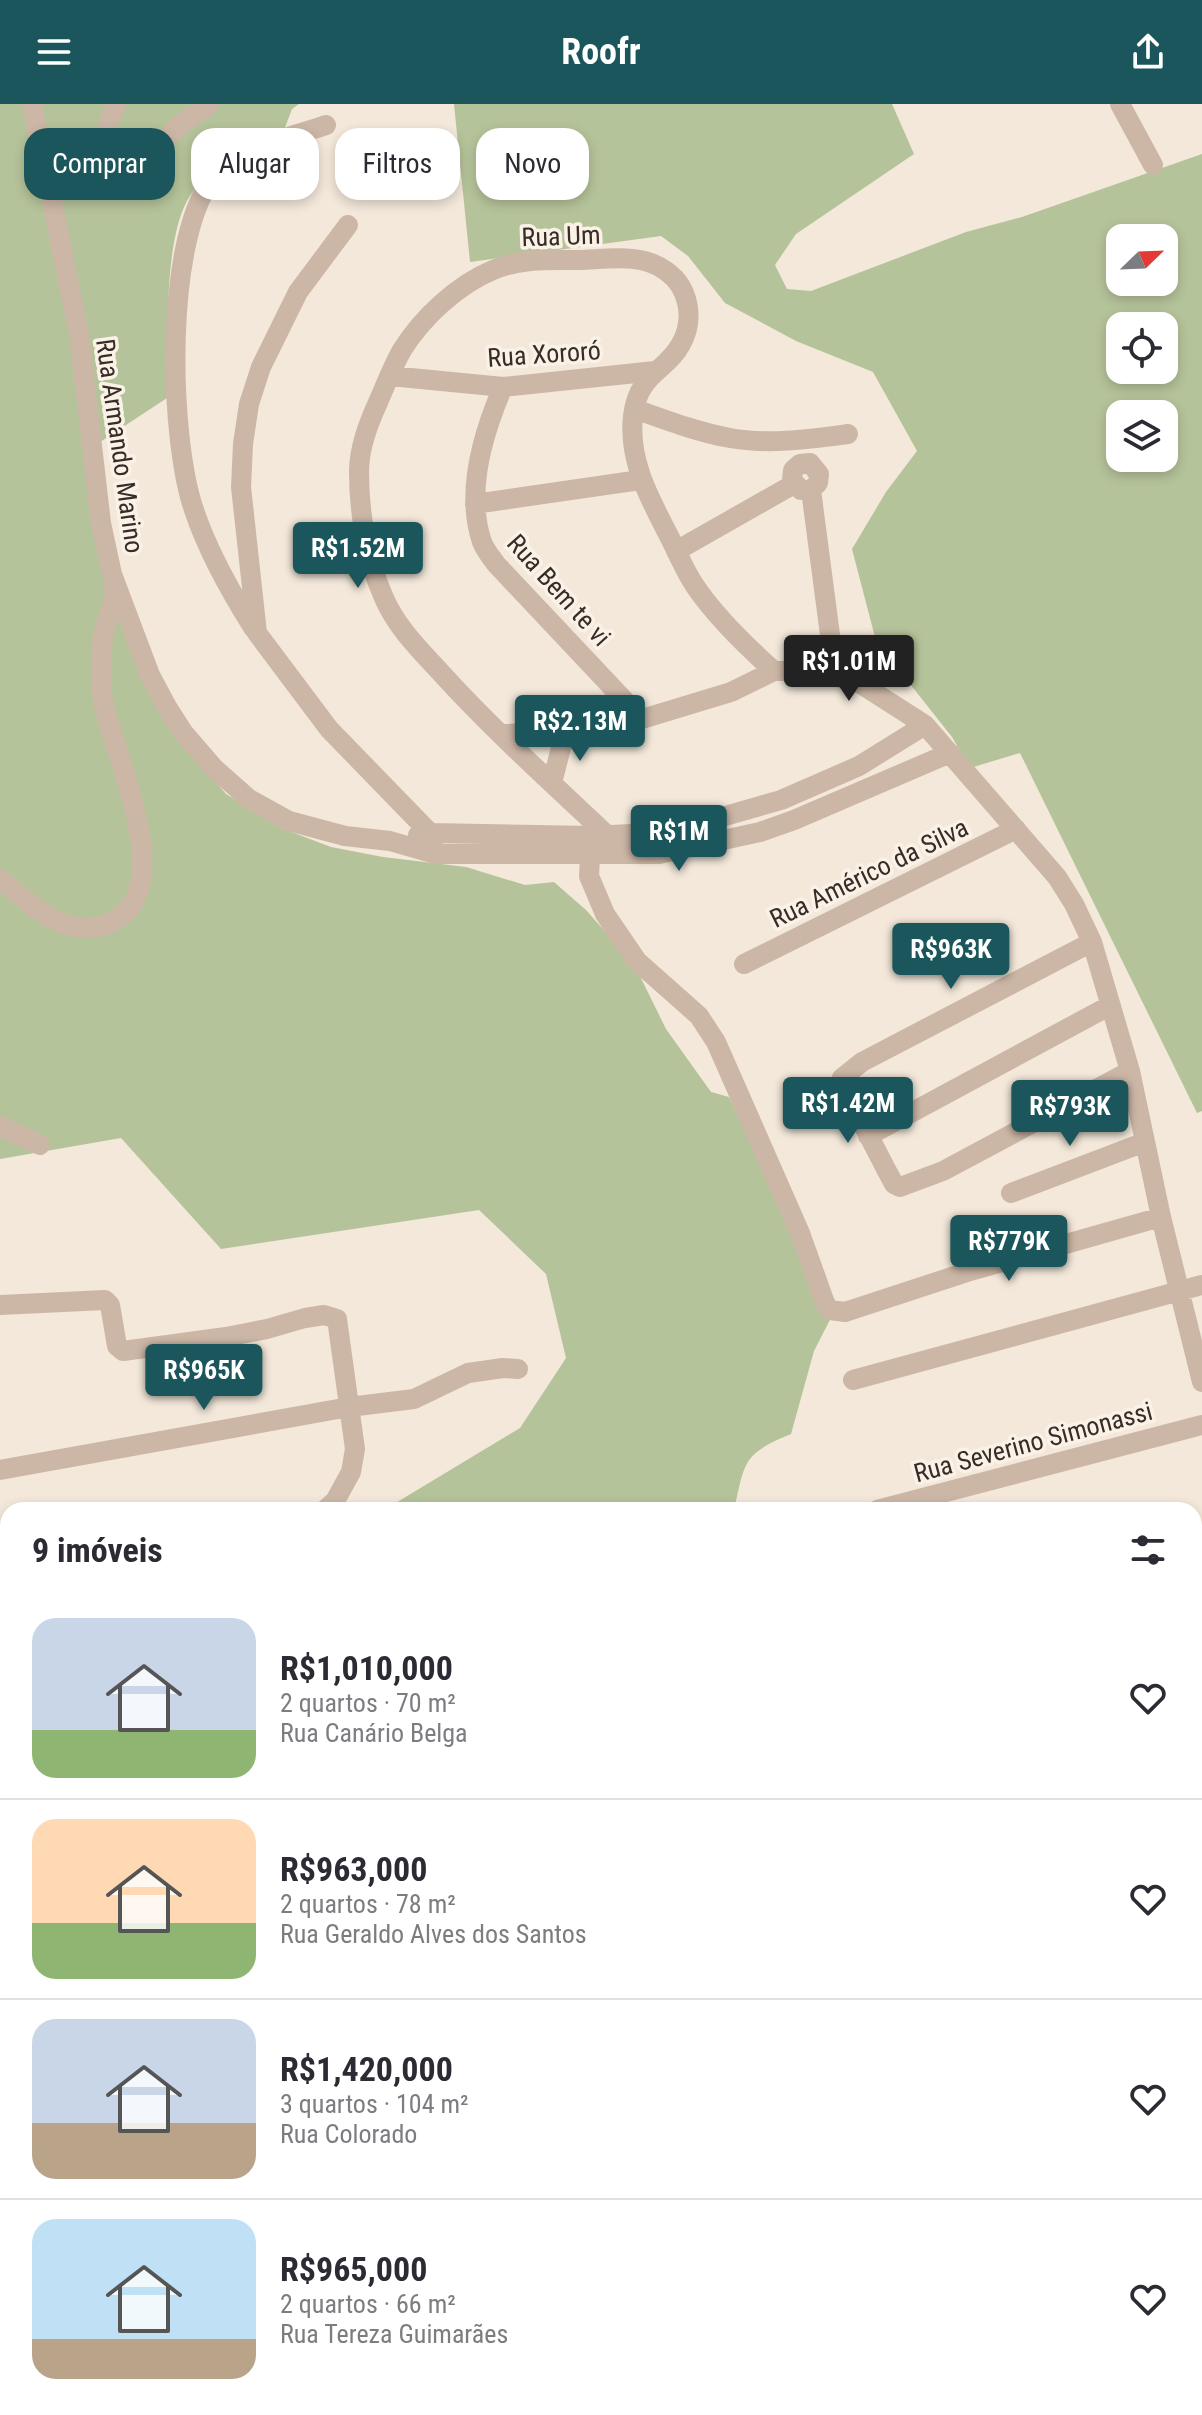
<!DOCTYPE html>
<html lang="pt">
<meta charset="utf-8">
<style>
body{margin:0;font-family:"Roboto Condensed",sans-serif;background:#f7f7f7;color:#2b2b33;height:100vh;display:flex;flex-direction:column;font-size:30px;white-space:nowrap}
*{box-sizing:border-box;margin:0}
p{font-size:26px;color:#7c7c81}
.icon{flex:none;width:44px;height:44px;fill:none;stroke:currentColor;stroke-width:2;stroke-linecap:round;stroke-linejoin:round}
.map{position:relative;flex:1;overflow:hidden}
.side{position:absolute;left:0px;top:1398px;width:1202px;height:914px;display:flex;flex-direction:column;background:#fff;border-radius:24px 24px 0 0;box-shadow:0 4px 12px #0003}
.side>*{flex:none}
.hud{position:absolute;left:24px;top:24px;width:800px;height:72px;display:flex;gap:16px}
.needle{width:52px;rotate:67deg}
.tools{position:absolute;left:1106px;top:120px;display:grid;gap:16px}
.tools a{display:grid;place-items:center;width:72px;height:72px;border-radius:16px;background:#fff;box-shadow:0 4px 12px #0003;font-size:40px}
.price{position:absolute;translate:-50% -68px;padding:0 18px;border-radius:8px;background:#1a565b;color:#fff;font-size:26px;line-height:52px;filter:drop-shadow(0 2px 4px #0008)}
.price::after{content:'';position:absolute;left:50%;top:48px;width:24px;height:18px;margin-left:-12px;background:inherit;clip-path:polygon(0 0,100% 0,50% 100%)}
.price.selected{background:#222;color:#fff}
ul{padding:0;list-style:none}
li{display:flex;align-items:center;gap:24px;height:200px;padding:0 32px}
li+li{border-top:2px solid #e1e1e2}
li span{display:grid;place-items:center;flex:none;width:224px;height:160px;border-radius:24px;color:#555}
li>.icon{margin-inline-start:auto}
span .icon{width:96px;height:96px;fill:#fffc;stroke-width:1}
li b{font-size:34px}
h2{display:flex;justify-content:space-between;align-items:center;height:96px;padding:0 32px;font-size:34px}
.tag{padding:0 28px;border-radius:24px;background:#fff;box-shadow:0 4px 12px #0003;font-size:28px;line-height:72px}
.tag.selected{background:#1a565b;color:#fff}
header{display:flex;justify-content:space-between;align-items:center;height:104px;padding:0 32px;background:#1a565b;color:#fff;font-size:36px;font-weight:700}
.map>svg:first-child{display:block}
.green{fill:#b5c39a;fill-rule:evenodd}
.building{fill:#cc623f}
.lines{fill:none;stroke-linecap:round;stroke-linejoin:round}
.minor{stroke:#ccb7a6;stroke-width:20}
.labels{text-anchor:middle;stroke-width:7;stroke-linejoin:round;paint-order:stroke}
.street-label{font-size:26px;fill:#372c27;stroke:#faf2e7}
</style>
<header><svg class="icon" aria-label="menu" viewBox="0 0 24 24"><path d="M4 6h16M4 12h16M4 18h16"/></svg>Roofr<svg class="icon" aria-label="share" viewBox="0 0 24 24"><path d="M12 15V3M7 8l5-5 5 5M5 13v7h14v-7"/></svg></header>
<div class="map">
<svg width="1202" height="2311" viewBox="0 0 1202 2311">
<rect width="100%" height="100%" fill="#f3e8da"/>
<path class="green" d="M0,0h299l-7,5 -8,21c-39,12 -76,33 -97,71 -24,44 -19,146 -20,197l-82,54 15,104 98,205 28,33 55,34 50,19 52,10 83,10 59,18 29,-3 32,28 48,54 32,65 45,63 18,5 106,213 -21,41 -23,83c-49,20 -46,28 -57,76h-350l136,-82 46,-70 -20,-84 -67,-64 -258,39 -100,-111 -121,21z
M454,0h438l22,50 -118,80 -21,31 12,24 24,2 155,-59 56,-15 180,-63v957l-5,2 -177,-360 -50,15 -18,-31 -76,-96 -24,-92 34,-57 31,-41 -44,-79 -77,-31 -71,-38 -37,-47 -27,-20 -191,26zM1120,134h44v44h-44zM1120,222h44v44h-44zM1120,310h44v44h-44z
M8,2001v121l-8,2v-121z
M1202,2016v295h-112l-5,-7h109v-284z"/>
<path class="building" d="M8,2142v119l-8,2v-120z"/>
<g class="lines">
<path class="minor" d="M32,0l47,230 22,189 11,51 38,101 17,32 16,25 31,36 35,31 40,22 56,15 45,5 45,13h224l101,-22 34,-12 156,-67
M116,0c-8,23 -23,50 -10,73l17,3 19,-7 17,-27 22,-22 28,-20
M1120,0l33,61
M348,121l-50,67 -37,75 -12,37 -6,40 -2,43 16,146 72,96 101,104 5,21
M390,272l113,11 152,-16
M503,283c-20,46 -38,105 -21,155 3,8 9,15 14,22l146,155
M635,305c31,11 62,23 95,29 38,7 80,1 118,-4
M811,386h-10l-9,-10 1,-10 7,-6 10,-1 9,11 -1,9 -7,7 21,160v25
M475,400l165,-24
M676,447l118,-67
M254,525c-24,-38 -46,-77 -60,-119 -25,-72 -31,-276 22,-336 23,-25 78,-38 110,-49
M500,630l65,-2 77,-13 89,-27 43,-21h34l24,4 29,9 64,41 132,152 17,27 18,38 38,129 31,146 41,165
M552,679l13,-51
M418,731l12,-2 162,3 77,-4 112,-32 78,-34 66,-41
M608,732c-56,-53 -114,-105 -166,-162 -22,-24 -45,-46 -58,-76 -17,-38 -25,-84 -25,-126 0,-25 10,-50 20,-72 7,-16 14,-34 23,-50 20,-32 55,-65 91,-80 28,-12 58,-10 87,-10 29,-1 62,-7 86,11 23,16 29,48 15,73 -15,28 -43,29 -48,72 -5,45 17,83 37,122 8,16 15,33 25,48 21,31 51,60 79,85
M591,737l-2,35 16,38 32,47 62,55 17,26 84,191 25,70 5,7 15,2 122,-40 194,-55
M0,775c32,26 68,64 112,43 67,-33 3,-164 -8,-217 -4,-21 -4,-52 0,-73 3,-17 13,-29 10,-46
M1092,838l-230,120 -20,16 2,10 43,83 7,13 6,3 43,-16 187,-100
M744,860l272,-135
M0,1022l40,19
M868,1032l241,-130
M1011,1089l134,-51
M0,1201l105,-5 5,5 7,41 6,5 103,-14 41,-8 38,-11 19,-3 13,4 18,130 -4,23 -16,29 -10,9
M853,1276l349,-95
M0,1366l349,-63 65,-8 54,-26 35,-5 15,1
M877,1406l325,-85
M1194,1451l8,-3
M0,1546l8,41
M1194,1581l8,-2
M1194,1716l8,-2
M0,1719l8,-1
M0,1821l8,-1
M1194,1823l8,-4
M0,1951l8,-2
M0,1993l8,-2
M1194,2000l8,-4
M0,2136l8,-2
M699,2304l2,7
M882,2304l7,7
M1066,2304l5,7
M81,2311l12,-7
M357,2311v-7
M507,2311v-7"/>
</g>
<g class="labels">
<g class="street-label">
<text transform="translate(561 132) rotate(-2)" y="9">Rua Um</text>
<text transform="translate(544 250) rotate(-4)" y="9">Rua Xororó</text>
<text transform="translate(120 342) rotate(82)" y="9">Rua Armando Marino</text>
<text transform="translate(559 486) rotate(48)" y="9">Rua Bem te vi</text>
<text transform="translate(869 769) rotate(-26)" y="9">Rua Américo da Silva</text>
<text transform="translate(1033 1338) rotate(-15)" y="9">Rua Severino Simonassi</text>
</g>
</g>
</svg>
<div class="tools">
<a><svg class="needle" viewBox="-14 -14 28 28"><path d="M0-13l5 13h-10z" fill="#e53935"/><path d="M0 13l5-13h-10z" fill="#7c7c81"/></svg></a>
<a><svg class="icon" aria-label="locate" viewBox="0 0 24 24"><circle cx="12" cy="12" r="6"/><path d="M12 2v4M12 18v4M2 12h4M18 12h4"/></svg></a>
<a><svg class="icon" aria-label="layers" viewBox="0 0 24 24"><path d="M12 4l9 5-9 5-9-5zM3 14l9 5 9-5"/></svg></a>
</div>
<b class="price" style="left:358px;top:486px">R$1.52M</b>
<b class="price selected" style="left:849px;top:599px">R$1.01M</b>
<b class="price" style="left:580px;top:659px">R$2.13M</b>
<b class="price" style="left:679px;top:769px">R$1M</b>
<b class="price" style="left:951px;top:887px">R$963K</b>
<b class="price" style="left:848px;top:1041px">R$1.42M</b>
<b class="price" style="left:1070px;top:1044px">R$793K</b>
<b class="price" style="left:1009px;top:1179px">R$779K</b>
<b class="price" style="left:204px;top:1308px">R$965K</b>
<div class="hud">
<a class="tag selected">Comprar</a>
<a class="tag">Alugar</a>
<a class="tag">Filtros</a>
<a class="tag">Novo</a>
</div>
<section class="side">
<h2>9 imóveis<svg class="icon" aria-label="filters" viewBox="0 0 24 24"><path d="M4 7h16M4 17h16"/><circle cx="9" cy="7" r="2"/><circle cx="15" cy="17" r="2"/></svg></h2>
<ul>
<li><span style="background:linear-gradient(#c9d6e8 70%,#8fb573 0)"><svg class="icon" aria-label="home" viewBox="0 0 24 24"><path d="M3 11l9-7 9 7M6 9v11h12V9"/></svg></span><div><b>R$1,010,000</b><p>2 quartos · 70 m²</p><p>Rua Canário Belga</p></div><svg class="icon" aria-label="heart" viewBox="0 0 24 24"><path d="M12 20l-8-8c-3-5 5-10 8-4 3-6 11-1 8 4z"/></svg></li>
<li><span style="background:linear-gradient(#ffd9b3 65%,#8fb573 0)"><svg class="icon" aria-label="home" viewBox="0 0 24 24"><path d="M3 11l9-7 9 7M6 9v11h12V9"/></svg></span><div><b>R$963,000</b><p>2 quartos · 78 m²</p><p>Rua Geraldo Alves dos Santos</p></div><svg class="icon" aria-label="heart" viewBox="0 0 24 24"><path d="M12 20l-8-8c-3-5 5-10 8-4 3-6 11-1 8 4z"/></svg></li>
<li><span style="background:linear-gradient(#c9d6e8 65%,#b9a48a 0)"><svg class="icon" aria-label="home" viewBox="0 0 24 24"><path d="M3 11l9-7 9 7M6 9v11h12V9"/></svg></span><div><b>R$1,420,000</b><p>3 quartos · 104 m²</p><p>Rua Colorado</p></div><svg class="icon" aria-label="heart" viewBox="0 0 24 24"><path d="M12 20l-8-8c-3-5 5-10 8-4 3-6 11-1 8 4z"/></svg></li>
<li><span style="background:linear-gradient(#bfe0f5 75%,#b9a48a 0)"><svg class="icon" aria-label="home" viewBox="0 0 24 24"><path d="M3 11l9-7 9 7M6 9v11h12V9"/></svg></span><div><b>R$965,000</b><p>2 quartos · 66 m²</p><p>Rua Tereza Guimarães</p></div><svg class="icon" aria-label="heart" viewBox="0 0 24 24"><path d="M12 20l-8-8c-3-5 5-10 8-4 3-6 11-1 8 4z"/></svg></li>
</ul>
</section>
</div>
